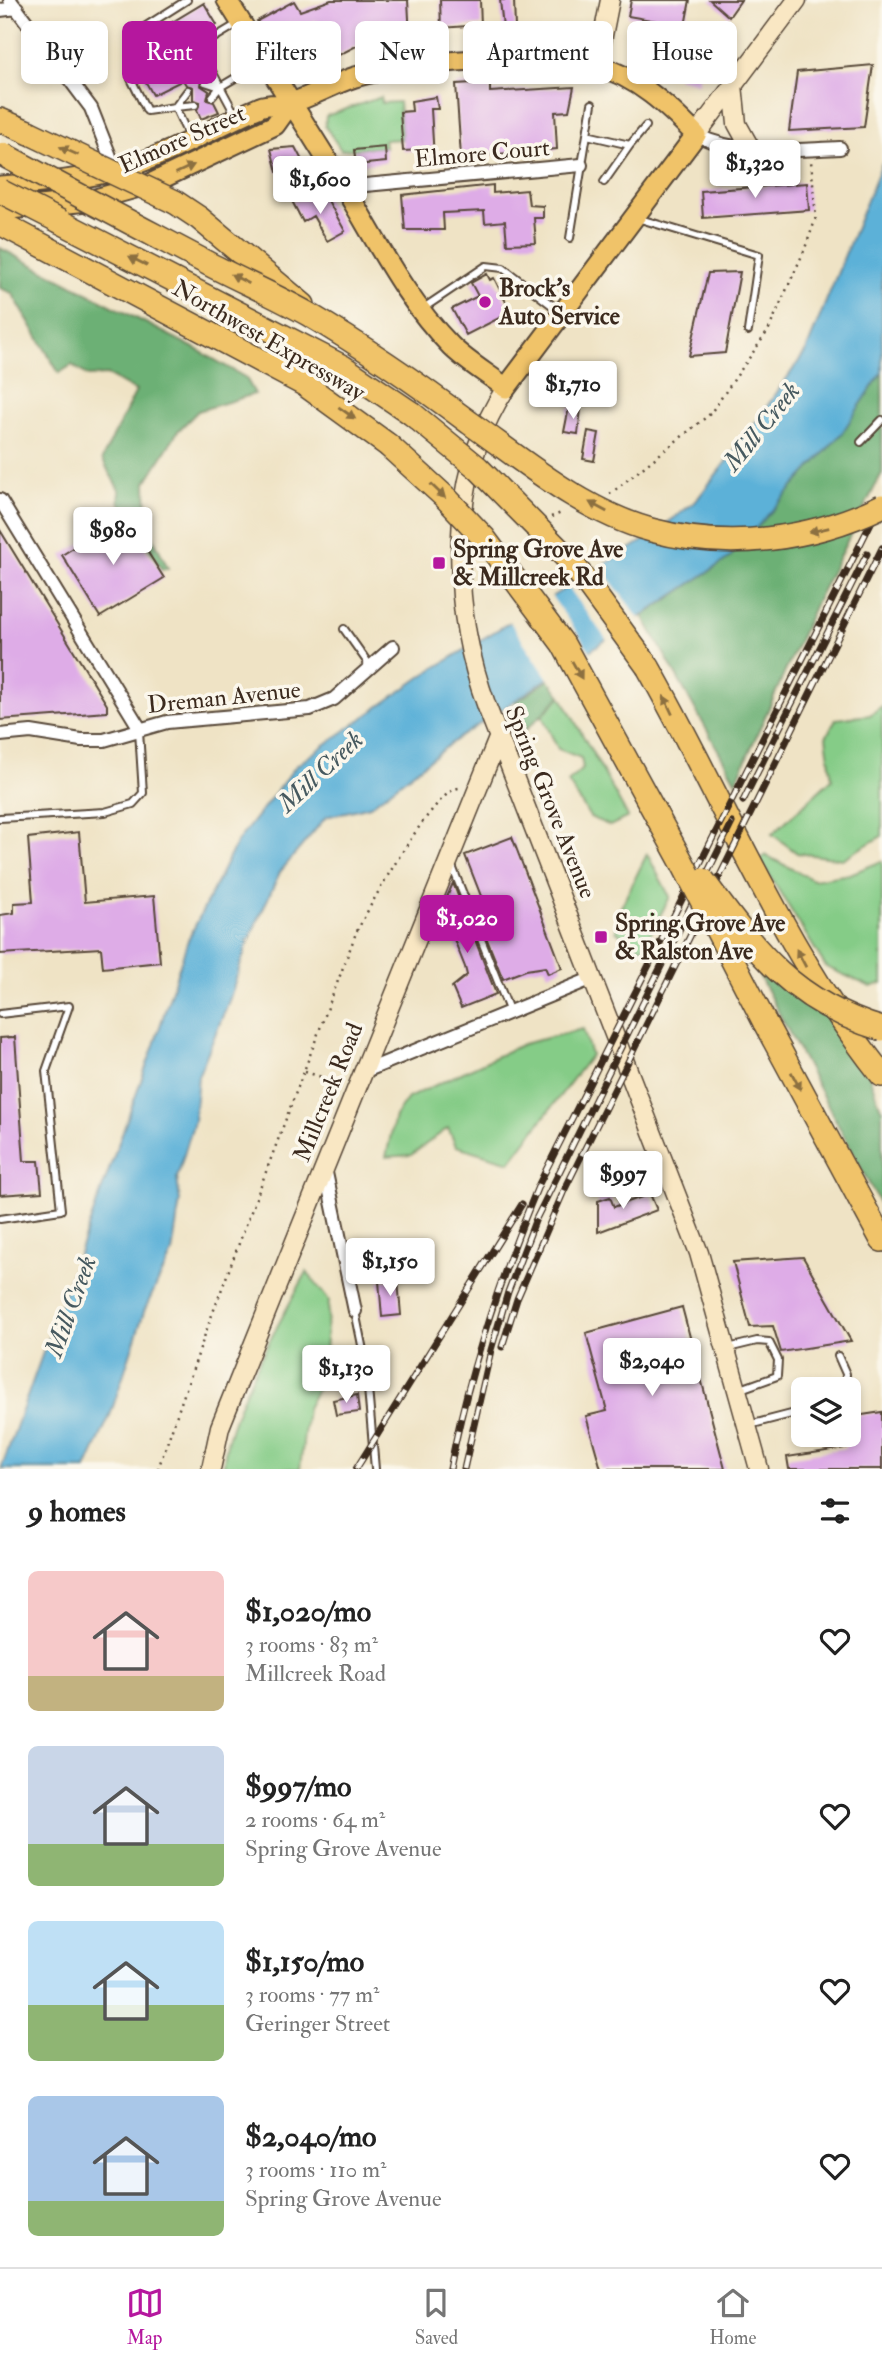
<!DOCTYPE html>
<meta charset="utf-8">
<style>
body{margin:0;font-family:"IM FELL Double Pica",serif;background:#f2f2f2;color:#222;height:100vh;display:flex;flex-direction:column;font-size:26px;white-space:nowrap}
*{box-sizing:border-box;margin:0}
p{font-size:23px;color:#767676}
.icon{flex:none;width:38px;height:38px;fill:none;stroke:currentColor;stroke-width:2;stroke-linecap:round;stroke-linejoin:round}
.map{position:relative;height:1469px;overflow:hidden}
.details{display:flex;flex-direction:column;background:#fff;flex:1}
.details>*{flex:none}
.top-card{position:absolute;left:21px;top:21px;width:840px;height:63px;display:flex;gap:14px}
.controls{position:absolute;left:791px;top:1377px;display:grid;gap:14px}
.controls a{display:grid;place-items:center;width:70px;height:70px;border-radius:10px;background:#fff;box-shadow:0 4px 10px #0003;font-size:35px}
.price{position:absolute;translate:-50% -60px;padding:0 16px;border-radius:7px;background:#fff;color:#222;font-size:23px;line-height:46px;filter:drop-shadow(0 2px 4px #0008)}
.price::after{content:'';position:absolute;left:50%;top:42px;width:21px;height:16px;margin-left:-10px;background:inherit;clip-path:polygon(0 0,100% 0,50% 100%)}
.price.selected{background:#b5179e;color:#fff}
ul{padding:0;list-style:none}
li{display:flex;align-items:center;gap:21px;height:175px;padding:0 28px}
li span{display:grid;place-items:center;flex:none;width:196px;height:140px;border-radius:10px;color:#555}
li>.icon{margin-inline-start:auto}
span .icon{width:84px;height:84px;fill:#fffc;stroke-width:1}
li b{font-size:30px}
h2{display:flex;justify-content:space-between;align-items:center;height:84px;padding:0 28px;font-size:30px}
.chip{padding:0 24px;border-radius:10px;background:#fff;box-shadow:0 4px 10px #0003;font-size:24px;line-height:63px}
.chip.selected{background:#b5179e;color:#fff}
.tabs{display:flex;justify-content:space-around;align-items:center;height:98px;border-top:2px solid #e0e0e0;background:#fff;font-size:19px;color:#767676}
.tabs a{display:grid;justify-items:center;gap:4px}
.tabs .selected{color:#b5179e}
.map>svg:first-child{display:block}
.green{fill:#85cc87;stroke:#607b52;stroke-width:2}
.forest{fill:#6cb074;stroke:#546d49;stroke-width:2}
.water{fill:#5bb1d8;stroke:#4b6e7b;stroke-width:2}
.pier{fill:#efe3c5}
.building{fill:#deace7}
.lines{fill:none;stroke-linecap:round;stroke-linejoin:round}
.lane-casing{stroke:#564637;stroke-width:10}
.street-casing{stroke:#564637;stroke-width:16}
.secondary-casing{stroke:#564637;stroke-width:21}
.primary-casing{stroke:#564637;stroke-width:23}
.highway-casing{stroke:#564637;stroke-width:26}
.path{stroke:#564637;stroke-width:2.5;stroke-dasharray:2 5;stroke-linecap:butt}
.lane{stroke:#fff;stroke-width:6}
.street{stroke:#fff;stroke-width:12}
.secondary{stroke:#f9e7c3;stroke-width:18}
.primary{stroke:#f0c369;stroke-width:19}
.highway{stroke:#f0c369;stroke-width:23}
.rail-casing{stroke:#3b2a1e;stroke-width:7}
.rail{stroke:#fbf7ec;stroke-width:4.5;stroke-dasharray:13;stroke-linecap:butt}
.highway-bridge-casing{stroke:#564637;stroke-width:26;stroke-linecap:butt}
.highway-bridge{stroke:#f0c369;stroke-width:23}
.oneway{fill:#8c6f40}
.poi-dot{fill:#b5179e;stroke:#fbf7ec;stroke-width:2.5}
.labels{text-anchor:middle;stroke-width:7;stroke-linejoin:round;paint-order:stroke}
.street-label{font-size:24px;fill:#3b2a1e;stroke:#fbf7ec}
.poi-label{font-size:24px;font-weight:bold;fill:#3b2a1e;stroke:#fbf7ec;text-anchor:start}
.water-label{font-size:26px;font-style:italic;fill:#46595f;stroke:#fbf7ec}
</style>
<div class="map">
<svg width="882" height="1469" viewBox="0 0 882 1469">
<rect width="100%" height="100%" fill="#fbf7ec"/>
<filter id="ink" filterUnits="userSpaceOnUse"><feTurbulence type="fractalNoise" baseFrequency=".0143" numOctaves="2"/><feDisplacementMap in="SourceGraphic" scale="14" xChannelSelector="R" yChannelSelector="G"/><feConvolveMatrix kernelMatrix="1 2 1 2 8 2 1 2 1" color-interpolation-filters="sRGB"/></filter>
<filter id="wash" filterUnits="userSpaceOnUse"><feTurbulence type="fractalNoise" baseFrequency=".00686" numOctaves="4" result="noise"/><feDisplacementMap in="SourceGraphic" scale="28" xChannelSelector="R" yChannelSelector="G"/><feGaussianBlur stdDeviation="1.57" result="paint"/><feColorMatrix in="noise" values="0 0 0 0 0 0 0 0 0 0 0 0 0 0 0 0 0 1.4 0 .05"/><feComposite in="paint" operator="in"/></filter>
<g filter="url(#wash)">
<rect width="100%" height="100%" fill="#efe3c5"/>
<path class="green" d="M381,97l1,6 17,-1 3,37 -18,1 1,7 -44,3 -16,-24 1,-10z
M561,696l67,121 -18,9 -20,-9 -22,-35 15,-14 -2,-10 -23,-9 -16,-33z
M882,706v130l-40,23 -45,-6 -25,-19 60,-55 -6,-42 10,-18 34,-4z
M647,854l23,43 -28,52 -26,-18 4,-22z
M765,855l48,25 37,-6 32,-13v122l-11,4 -45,-20 -66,-107z
M583,1029l8,26 -81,107 -54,-16 -8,-18 -37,27 -25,2 9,-41 13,-18 115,-54z
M307,1272l22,29 -6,76 -16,31 -7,61h-76c-3,-45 60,-156 83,-197z"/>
<path class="forest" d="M0,248l196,101 50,29 9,16 -57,17 -20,20 -32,51 1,43 21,43 -6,2 -43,-69 1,-9 -18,-33 34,-68 -29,-16 -19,1 -16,-11 -13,8 -47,-80 -12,-5z
M882,372v101l-66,129 -80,180 -93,-166 86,-58 113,-125z
M549,680l12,16 -35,34 -10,-28z
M745,949l75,50 18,40 30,34 14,38v97z"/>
<path class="water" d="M882,163v209l-40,61 -113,125 -275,183 -84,65 -44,11 -46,55 -33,72 -18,57 -31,75 -4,45 -17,57 3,23 -8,52 -27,56 -34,104 -25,56h-85l153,-424 34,-105 49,-98 59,-76 34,-25 95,-67 221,-135 49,-37 56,-73 55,-78z"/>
<path class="pier" d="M598,564l43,57 -32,22 -43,-59z
M550,594l43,61 -42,28 -43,-64z"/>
<g id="blocks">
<path class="building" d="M331,0h77l2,38 -44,3 -29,15 -22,-36 -43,21 -15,-20 37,-20 6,10z
M440,0h40l1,25 -40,3z
M500,0h14l1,28h-12z
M631,0h59l-5,26 -57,-10z
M710,0h31l-12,17z
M204,3l13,22 -31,19 16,33 -2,8 9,6 -2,9 7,2 5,10 -18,7 -4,-9 3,-8 -7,-2v-13l-7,-2 -3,-5 -30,15 -10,-18 18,-10 -17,-28z
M687,28l21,4 -10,51 -21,-5z
M873,65l-9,62 -75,4 8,-59z
M490,82v10l84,-5 -5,24 -14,1 2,37 -96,8 -5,-73z
M436,97l2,12h-7l3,49 -12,1v-9l-19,1 -3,-39 12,-1 -1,-10z
M295,147l9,17 -2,6 -25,2 -6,-23z
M385,147l1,15 -30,3 -2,-15z
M807,183l2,27 -106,8 -2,-27z
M493,185v8l34,-3 2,15 14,1v12h-9l2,25 -29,1 -2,-23 -20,2 -1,-12 -41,2 1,17h-39l-3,-35z
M326,197l19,34 -18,10 -14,-25 -10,6 -11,-21z
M740,272l-15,81 -36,3 19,-83z
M487,274l3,6 4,-2 17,34 -45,23 -14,-26 26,-13 -7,-13z
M569,407l12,2 -3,25 -14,-2z
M588,431l11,2 -5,28 -11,-2z
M125,516l39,62 -64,39 -38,-62z
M0,530l107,175v7l-107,8z
M79,832l6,70 69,-6 6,66 -57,6 -2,-20 -101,6v-39l14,-2v-10l19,-1 -5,-64z
M512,837l50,131 -14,6 -3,-7 -19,3 -23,9 -23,-57 10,-3 -25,-64z
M453,883l43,111 -35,14 -9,-21 15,-12 -2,-8 -23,-58z
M15,1037l9,124h15l3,31 -42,3v-157z
M650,1194l7,16 -59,22v-31l12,-4 4,10z
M803,1257l48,84 -70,11 -8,-26 -23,1 -17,-65z
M398,1280l3,35 -19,2 -3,-36z
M682,1307l43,162h-124l-15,-53 21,-5 -21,-78z
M357,1395l2,17 -23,3 -3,-15z
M882,1412v57h-93l-2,-12 59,-9 -2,-13h5v-18z"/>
</g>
</g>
<g filter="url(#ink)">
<use href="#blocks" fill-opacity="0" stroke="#564637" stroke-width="2"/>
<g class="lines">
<defs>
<path id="lane" d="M135,33l52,-33
M131,79l16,32 28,-4 13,-17
M205,82l15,5
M212,97l8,-10 42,-25
M236,116l-37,-69 40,-24
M587,135l43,10 16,-19
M190,139l-15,-32 20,-2
M604,182l26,-37
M637,218l122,37 -11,76
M570,238l22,-134
M422,309l64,-43 17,2 58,44
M861,442l21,-22
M344,629l27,38
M0,818l105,-6 28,-8 10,-11 -4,-62
M452,866l57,144
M0,1014l69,-8 -23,65 15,139 -61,9
M355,1311l11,54 9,104
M728,1348l29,-7 12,1 9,18 -1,16 -39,14
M838,1356l8,18 -1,16
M749,1425l54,-14"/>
<path id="street" d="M10,0l81,108 26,66
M0,10l17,-2
M696,135c48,22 92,15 144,13
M344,187l237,-22
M0,500l139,227
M0,735l31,-3 50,8h23l63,-18 143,-13 24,-10 59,-52
M363,1072l230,-94
M325,1168l30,143"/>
<path id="secondary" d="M597,66l13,-66
M733,85l4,39 15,27
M696,135l101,-135
M506,388c-60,90 -55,221 -19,319l212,546 60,216
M211,1469l9,-42 279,-691"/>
<path id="primary" d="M0,186c40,-2 81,-6 120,-17 50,-14 94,-42 140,-62 10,-4 21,-1 31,-4 22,-7 42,-19 64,-26 56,-16 186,-26 242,-11 39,10 71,40 99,69l-190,253c-18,-14 -39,-26 -55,-42 -48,-49 -75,-107 -110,-164 -38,-61 -76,-121 -114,-182
M0,210l88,-9 62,-17 125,-59 15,-21"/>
<path id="highway" d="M0,120l28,12
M175,202l24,16 104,87
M61,222l282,145 68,46
M0,223l304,161 84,61
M648,667c77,136 136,285 234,408
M764,1021l118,219"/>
</defs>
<use href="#lane" class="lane-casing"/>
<use href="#street" class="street-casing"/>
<use href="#secondary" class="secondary-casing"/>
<use href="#primary" class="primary-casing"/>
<use href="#highway" class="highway-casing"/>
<path class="path" d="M610,494l100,-80 58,-83 36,-80 12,-33 -5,-57
M551,517l13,-5
M305,1072l37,11
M158,1469l51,-146 147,-390c12,-24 80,-149 105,-145"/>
<use href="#lane" class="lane"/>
<use href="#street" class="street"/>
<use href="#secondary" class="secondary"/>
<use href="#primary" class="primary"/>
<use href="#highway" class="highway"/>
<defs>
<path id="rail" d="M743,801l124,-247
M502,1347l15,-48 46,-106 319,-645
M356,1469l166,-265
M450,1469c19,-99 50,-192 89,-285l343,-683
M464,1469l27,-119 17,-58 27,-71 197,-398"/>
</defs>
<use href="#rail" class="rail-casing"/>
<use href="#rail" class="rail"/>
<defs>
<path id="highway-bridge" d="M28,132l147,70
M4,155c68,37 137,73 205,109 33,17 67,32 99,50 56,33 110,70 162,109 55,39 114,89 181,107 77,21 160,10 231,-24
M0,191l61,31
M411,413l67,55 94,95 76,104
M388,445l58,53 38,40 79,106 119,218 82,159
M703,880c52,71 91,123 179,149"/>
</defs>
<use href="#highway-bridge" class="highway-bridge-casing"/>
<use href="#highway-bridge" class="highway-bridge"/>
</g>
<defs><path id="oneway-solid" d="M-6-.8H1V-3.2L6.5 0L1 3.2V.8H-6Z" transform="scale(1.75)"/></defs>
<g class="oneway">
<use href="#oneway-solid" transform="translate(69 151) rotate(-156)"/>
<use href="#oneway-solid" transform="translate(185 169) rotate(-25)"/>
<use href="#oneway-solid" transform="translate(138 261) rotate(-153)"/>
<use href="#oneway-solid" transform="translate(240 279) rotate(-153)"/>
<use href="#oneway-solid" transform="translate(347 413) rotate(35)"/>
<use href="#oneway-solid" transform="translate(438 491) rotate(44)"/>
<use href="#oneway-solid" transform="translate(598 507) rotate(-151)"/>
<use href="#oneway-solid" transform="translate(819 530) rotate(167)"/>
<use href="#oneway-solid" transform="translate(577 670) rotate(61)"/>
<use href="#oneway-solid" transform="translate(668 705) rotate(-115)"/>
<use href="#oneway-solid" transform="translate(801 958) rotate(-118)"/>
<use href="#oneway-solid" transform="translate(796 1081) rotate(62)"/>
</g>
</g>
<g class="poi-dot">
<circle cx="485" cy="302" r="7"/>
<rect x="432" y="556" width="14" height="14" rx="3.5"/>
<rect x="594" y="930" width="14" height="14" rx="3.5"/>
</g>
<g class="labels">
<g class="street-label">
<text transform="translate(182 139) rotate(-24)" y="8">Elmore Street</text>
<text transform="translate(482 153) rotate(-5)" y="8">Elmore Court</text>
<text transform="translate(269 340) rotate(30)" y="8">Northwest Expressway</text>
<text transform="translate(224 697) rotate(-6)" y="8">Dreman Avenue</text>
<text transform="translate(551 802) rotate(68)" y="8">Spring Grove Avenue</text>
<text transform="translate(328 1092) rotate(-68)" y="8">Millcreek Road</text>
</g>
<g class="poi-label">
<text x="499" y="296">Brock's<tspan x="499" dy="28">Auto Service</tspan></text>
<text x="453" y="557">Spring Grove Ave<tspan x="453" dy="28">&amp; Millcreek Rd</tspan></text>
<text x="615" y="931">Spring Grove Ave<tspan x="615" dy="28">&amp; Ralston Ave</tspan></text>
</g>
<g class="water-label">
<text transform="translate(761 426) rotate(-51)" y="9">Mill Creek</text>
<text transform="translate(320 771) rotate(-43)" y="9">Mill Creek</text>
<text transform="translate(70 1306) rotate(-70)" y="9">Mill Creek</text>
</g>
</g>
</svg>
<div class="controls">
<a><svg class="icon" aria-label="layers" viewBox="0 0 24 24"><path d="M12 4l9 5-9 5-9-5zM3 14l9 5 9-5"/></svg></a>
</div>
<b class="price" style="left:755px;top:200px">$1,320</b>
<b class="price" style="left:320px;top:216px">$1,600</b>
<b class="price" style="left:573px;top:421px">$1,710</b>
<b class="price" style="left:113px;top:567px">$980</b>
<b class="price selected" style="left:467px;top:955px">$1,020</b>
<b class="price" style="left:623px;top:1211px">$997</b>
<b class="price" style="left:390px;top:1298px">$1,150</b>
<b class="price" style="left:652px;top:1398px">$2,040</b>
<b class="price" style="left:346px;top:1405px">$1,130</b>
<div class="top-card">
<a class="chip">Buy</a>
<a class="chip selected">Rent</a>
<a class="chip">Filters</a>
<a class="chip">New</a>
<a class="chip">Apartment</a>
<a class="chip">House</a>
</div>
</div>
<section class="details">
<h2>9 homes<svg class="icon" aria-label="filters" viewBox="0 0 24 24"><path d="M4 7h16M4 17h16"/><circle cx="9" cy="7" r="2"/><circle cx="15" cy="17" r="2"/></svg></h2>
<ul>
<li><span style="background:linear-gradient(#f6c9c9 75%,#c2b280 0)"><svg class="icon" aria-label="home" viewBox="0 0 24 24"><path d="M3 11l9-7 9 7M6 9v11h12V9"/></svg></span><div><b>$1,020/mo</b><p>3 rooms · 83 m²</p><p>Millcreek Road</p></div><svg class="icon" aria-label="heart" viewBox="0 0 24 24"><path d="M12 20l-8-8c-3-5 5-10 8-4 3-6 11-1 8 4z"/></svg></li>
<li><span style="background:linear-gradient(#c9d6e8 70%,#8fb573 0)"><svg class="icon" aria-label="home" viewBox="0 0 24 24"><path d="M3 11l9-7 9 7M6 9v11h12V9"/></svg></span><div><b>$997/mo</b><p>2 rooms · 64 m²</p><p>Spring Grove Avenue</p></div><svg class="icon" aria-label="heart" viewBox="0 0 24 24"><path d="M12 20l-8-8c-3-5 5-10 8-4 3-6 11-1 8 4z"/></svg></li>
<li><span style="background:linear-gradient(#bfe0f5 60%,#8fb573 0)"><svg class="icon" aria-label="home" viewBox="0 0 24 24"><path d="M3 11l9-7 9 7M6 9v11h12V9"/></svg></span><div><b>$1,150/mo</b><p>3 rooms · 77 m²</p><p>Geringer Street</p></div><svg class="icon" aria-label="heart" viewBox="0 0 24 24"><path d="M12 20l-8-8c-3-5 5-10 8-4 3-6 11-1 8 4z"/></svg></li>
<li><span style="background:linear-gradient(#a9c7e8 75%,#8fb573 0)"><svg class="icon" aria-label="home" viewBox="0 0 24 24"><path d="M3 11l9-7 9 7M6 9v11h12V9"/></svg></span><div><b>$2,040/mo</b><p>3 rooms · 110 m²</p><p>Spring Grove Avenue</p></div><svg class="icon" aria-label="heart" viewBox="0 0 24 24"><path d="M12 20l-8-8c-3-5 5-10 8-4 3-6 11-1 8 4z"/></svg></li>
</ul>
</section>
<nav class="tabs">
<a class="selected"><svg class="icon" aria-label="map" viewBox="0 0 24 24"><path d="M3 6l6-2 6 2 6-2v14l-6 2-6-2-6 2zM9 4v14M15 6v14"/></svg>Map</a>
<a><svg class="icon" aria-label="saved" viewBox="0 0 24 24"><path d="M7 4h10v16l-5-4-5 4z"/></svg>Saved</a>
<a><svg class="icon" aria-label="home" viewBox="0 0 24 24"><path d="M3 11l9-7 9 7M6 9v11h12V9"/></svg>Home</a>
</nav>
